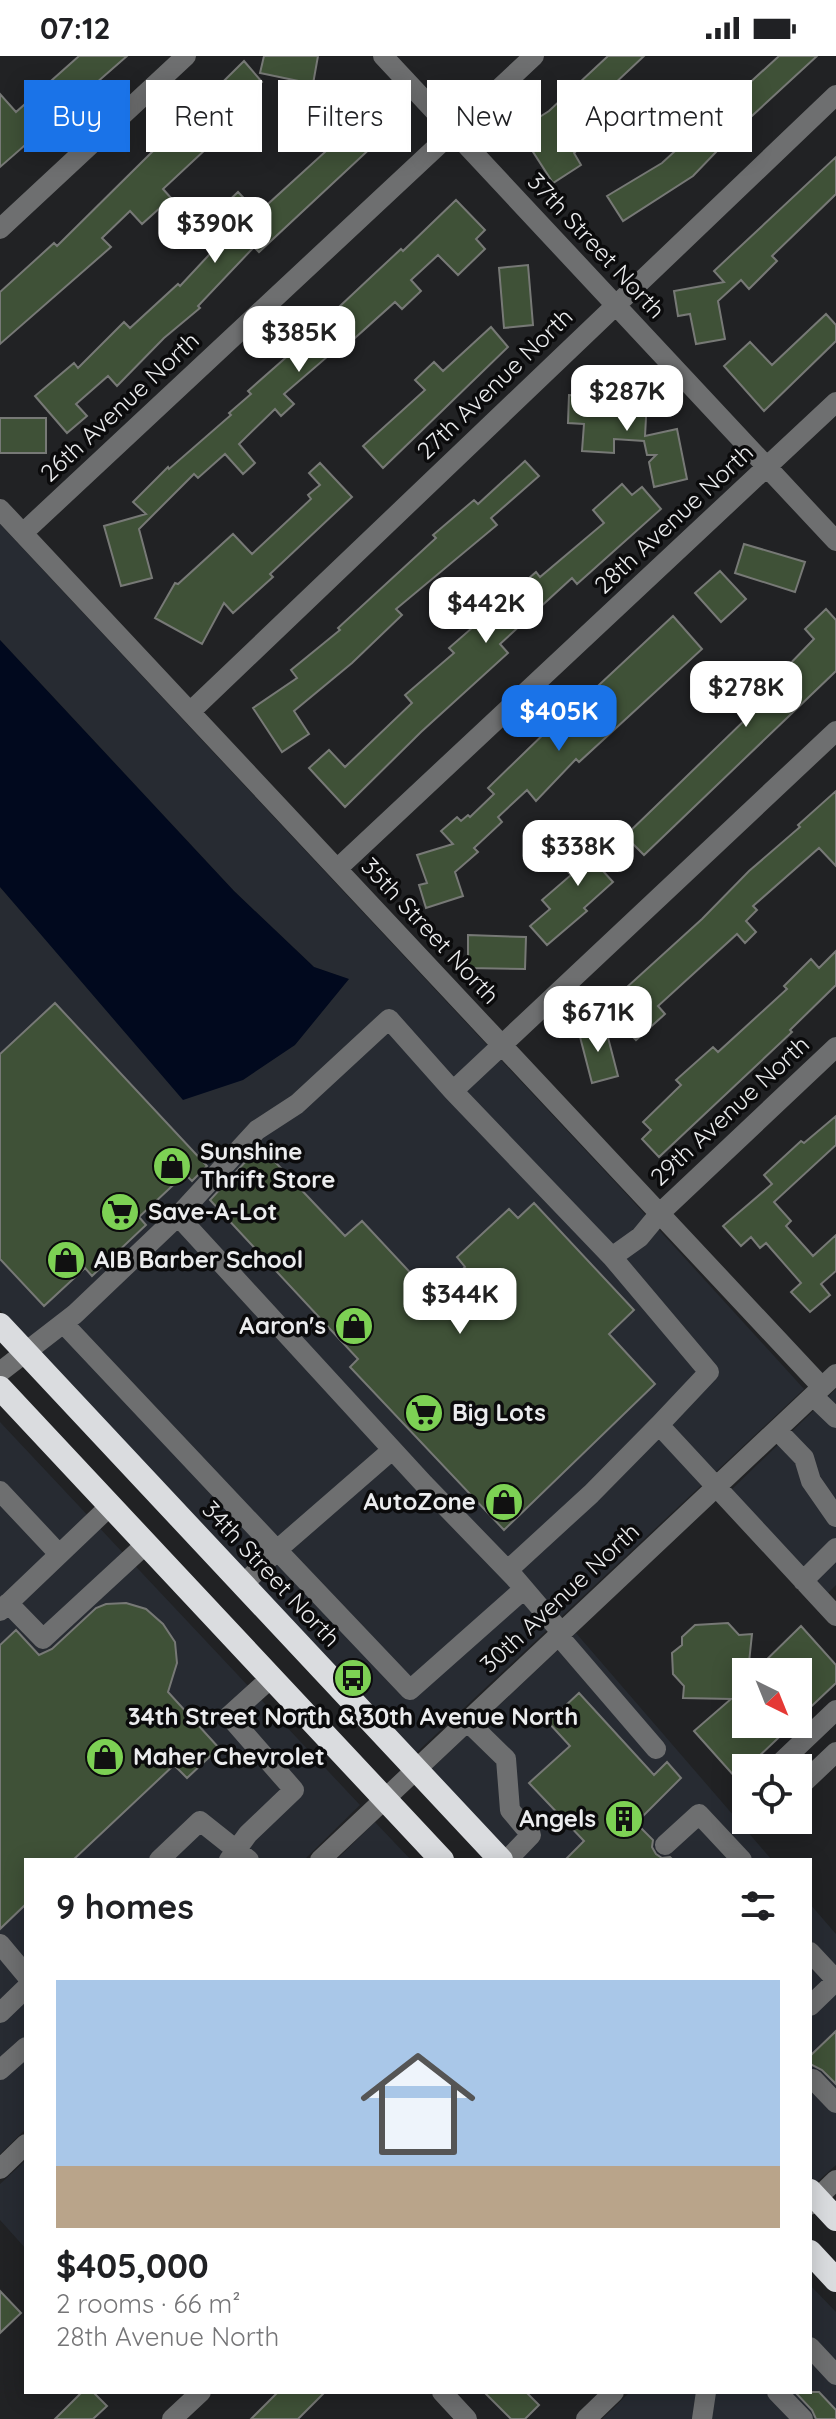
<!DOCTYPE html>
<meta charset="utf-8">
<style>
body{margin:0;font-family:Quicksand,sans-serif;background:#f6f6f6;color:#202124;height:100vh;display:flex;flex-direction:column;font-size:30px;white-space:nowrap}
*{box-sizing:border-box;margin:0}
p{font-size:26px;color:#757577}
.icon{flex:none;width:44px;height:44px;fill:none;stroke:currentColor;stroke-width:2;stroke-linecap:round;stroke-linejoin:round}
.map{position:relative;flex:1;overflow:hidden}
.details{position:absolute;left:24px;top:1802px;width:788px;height:536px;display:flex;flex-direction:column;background:#fff;border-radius:0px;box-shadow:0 4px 20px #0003}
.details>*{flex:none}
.banner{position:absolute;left:24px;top:24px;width:788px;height:72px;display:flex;gap:16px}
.needle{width:52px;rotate:137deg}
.controls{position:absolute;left:732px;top:1602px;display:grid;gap:16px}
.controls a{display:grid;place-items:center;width:80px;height:80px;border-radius:0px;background:#fff;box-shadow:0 4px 20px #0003;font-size:40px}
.price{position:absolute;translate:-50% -68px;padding:0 18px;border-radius:16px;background:#fff;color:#222;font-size:26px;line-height:52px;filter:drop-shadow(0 2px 4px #0008)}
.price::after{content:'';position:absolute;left:50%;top:48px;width:24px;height:18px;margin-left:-12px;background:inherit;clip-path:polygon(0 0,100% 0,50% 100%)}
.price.selected{background:#1a73e8;color:#fff}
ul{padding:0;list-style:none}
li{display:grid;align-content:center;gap:16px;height:424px;padding:0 32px}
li+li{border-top:2px solid #e0e0e0}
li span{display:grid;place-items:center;height:248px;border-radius:0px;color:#555}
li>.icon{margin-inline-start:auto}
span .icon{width:144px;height:144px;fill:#fffc;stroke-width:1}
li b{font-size:34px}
h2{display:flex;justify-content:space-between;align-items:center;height:96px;padding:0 32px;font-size:34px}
.pill{padding:0 28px;border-radius:0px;background:#fff;box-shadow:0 4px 20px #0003;font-size:28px;line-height:72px}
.pill.selected{background:#1a73e8;color:#fff}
.status{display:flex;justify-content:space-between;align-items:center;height:56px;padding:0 40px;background:#fff;direction:ltr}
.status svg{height:22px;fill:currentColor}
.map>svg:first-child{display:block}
.built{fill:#272b32}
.water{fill:#01091e}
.building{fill:#3f5137;stroke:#777976;stroke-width:2}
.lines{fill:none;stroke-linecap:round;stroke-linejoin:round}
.minor{stroke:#6e6f70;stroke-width:20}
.highway{stroke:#dadcdf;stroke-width:24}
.labels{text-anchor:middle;stroke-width:7;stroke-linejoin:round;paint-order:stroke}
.street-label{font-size:24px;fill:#ebecee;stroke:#0b0b0c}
.poi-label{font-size:24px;font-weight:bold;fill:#ebecee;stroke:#0b0b0c;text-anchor:start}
</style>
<div class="status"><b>07:12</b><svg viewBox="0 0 49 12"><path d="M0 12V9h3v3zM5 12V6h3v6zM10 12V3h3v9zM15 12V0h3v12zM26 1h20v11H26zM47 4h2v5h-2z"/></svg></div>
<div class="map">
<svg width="836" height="2363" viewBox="0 0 836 2363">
<rect width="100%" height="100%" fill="#212224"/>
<path class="built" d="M0,468l631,675 173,190 -389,365 -415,-444v-423l70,78 278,14 -34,-12 -80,-76 -234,-251z
M836,1333v196l-8,8 -97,-103z
M0,1366l360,383 -56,55h-278v269l-26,25z
M576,1577l196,227h-258l-84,-90z
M375,1766l36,38h-75z
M810,1848l26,30v231l-20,18 -6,-6z
M26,2104v89l-26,-29v-36z
M810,2229l26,27v107h-234l28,-27h180z"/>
<path class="water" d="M0,584l234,251 80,76 35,12 -54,66 -52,35 -60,20 -183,-213z"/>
<path class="building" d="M79,0h48l-127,111v-73l16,18z
M264,0h54l-5,28 -53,-11z
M608,0h36l-33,31 16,17 -53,49 7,12 -28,18 -34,-53 30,-19z
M779,0h38l-76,70 -48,50 -70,45 -16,-25 55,-33z
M244,5l18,21 -49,45 8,8 -58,54 8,9 -29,26 -12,-13 -28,27 9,9 -111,97v-52l54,-49 3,3z
M340,43l9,10 12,-10 29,31 -131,122 -5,-5 -56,59 2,2 -36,30 -47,48 -9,-10 -32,28 11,12 -20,17 -32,-37 39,-33 4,5 46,-46 6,6 48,-44 2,2 55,-59 -16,-17 19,-18 20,21 78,-71 -10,-11 12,-11 -10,-11z
M836,101v37l-64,62 5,5 -28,28 -8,-9 -23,21 7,38 -29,5 -6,-30 -12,2 -4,-25 50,-9 -10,-11z
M456,144l29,30 -9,9 9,10 -27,26 -20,-20 -27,25 10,11 -19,18 -7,-7 -49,44 -3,-3 -59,51 10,10 -13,12 -6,-7 -36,35 16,19 -12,11 -18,-20 -27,24 -4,-4 -55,55 13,49 -31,8 -17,-60 42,-12 -13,-12 35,-35 1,2 62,-54 -2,-2 22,-19 -3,-3 77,-68 -2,-1 49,-46 29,-27 2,2z
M528,209l5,60 -29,3 -5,-60z
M826,258l10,11v16l-72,70 -40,-45 26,-24 22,23z
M491,271l17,20 -125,121 -20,-22 62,-56 -10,-10 19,-18 9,9z
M569,339l78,5 -2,36 32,-7 10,50 -33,8 -5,-25 7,-7h-9l-3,-14 -30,-2v14l-32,-2 2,-27 -16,-1z
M0,362h46v35h-46z
M525,405l14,15 -48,42 6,7 -101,84 6,6 -50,48 -58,48 15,23 -27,18 -29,-44 44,-30 -6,-8 49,-40 -2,-2 98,-90 -3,-3 41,-35 4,4z
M320,407l32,34 -82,77 3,3 -40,36 -9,-10 -22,41 -47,-26 20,-35 3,1 55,-50 19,20 59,-55 -3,-4 12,-10 -11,-12z
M622,428l10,11 10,-8 19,22 -84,75 -5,-6 -72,66 8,9 -87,79 -76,75 -36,-39 20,-18 16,17 67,-64 -7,-8 49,-42 -5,-5 87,-76 4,5 64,-54 -11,-13z
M744,488l61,18 -10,30 -60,-19z
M720,515l26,28 -25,23 -26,-29z
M826,553l10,11v51l-192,184 -19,-19 123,-119 -31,-36 13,-12 26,30 58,-60 -9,-10z
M673,560l29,33 -123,113 -3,-3 -40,42 -9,-11 -29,27 4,5 -28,26 4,4 -23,20 8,24 -37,12 -7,-23 8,-2 -10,-28 36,-11 -12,-13 16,-14 4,4 7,-6 2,2 24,-23 -6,-6 64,-62 5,5 6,-6 3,3 25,-24 -6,-6z
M836,735v75l-17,-18 -66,58 4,4 -11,11 10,11 -11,11 -8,-9 -79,72 7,8 -29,26 -31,-33 97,-88 47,-48 51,-44 -2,-2z
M604,776l19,22 -20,17 10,11 -29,26 3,3 -40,34 -17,-19 20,-17 -8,-9 29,-25 -7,-8z
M468,879l58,2 -1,32 -57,-1z
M836,895v34l-46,45 2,2 -133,125 -17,-18 9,-9 -8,-8 38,-37 -5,-5 37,-33 5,5 69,-63 -3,-3 27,-27 8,9z
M55,947l152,163 -15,15 -7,-7 -46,43 7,8 -54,51 -7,-8 -41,38 -44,-47v-205z
M605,970l13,50 -26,7 -13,-50z
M836,1060v29l-62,57 17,19 -5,5 27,30 23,-21v36l-15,13 9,11 -20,17 -19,-20 10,-9 -35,-40 -6,5 -9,-11 -10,9 -18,-20 49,-42 -8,-9 37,-34 3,2z
M260,1090l85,90 17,-15 71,76 32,-30 -8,-10 52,-48 9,9 16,-15 100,107 -25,24 46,50 -151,146 -154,-163 8,-8 -148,-159z
M126,1547l20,6 17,15 12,18 2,21 -9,29 51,56 -32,30 -13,-13 -101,95h-47v44l-26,25v-284l16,-15 23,25 13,-6 44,-41 10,-4z
M728,1567l11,12 13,-1 -4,38h-2v52h47l-57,54 -42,-47 37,-32 -48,-1 1,-12 -11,-12 -1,-21 10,-8v-8l13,-12z
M801,1570l35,39v18l-38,36v-47h-44z
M579,1637l75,82 13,-13 14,16 -45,45 17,17 -1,7 4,7 6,4 8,-1 3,3h-108l19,-19 -55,-58 41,-37 -22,-24z
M836,1975v53l-14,-14 -12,-6v-8z
M0,2235l21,22 -21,20z
M82,2336h11l14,14 -14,13h-38z
M278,2336h47l-27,27h-47z
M484,2336h42l13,13 -14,14h-14z
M795,2336h24l17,18v9h-20l-4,-9z"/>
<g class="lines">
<path class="minor" d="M383,0l453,485
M0,173l186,-173
M0,453l822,878
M23,477l511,-477
M190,656l646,-617
M337,813l499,-467
M178,1160l79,-86 40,-26 92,-85 64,72
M612,1201l-159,-166 383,-360
M63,1267l214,227 115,-100
M0,1316l75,-58 103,-98 246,268 90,93 47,55
M813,1340l23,22
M659,1369l50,-53 -97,-115 28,-20 19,-23 177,-167
M777,1374l27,28 7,23 25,36
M0,1435l59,63
M508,1514l83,-76 68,-69 177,191
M803,1525l33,-33
M243,1529l34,-35 133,140 114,-101
M8,1547l35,36 103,-95
M0,1555l110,-105
M558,1579l98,114
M467,1665l39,38 4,51 21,25 -24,25
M775,1712l61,-58
M798,1732l38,-36
M761,1764h3
M665,1789l34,-31 43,46
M159,1804l41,-39 49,39
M229,1804l19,-26 46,-44 -65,-74 42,-38
M320,1804l516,-486
M0,1888l26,31
M810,1896l26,28
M810,1950l26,-25
M0,1957l26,-25
M0,2014l26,-23
M810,2026l3,-3 23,24
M0,2113l26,-25
M810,2149l26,-25
M810,2291l26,28
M442,2336l25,27
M777,2336l26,27
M172,2363l29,-27
M586,2363l28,-27
M702,2363l4,-27"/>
<path class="highway" d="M0,1269l501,535
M0,1332l442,472
M810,2135l26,28
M810,2196l26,28"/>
</g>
<defs>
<symbol id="shop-disc" viewBox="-11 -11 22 22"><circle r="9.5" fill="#7dd154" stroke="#0b0b0c"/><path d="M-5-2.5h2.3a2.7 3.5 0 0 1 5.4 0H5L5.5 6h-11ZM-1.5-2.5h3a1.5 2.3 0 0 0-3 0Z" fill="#111"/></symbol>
<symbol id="supermarket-disc" viewBox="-11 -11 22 22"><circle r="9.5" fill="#7dd154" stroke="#0b0b0c"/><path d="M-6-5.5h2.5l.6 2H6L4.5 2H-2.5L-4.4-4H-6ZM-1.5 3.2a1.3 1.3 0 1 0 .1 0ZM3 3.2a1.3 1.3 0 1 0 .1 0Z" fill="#111"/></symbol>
<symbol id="bus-disc" viewBox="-11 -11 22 22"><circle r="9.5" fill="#7dd154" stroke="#0b0b0c"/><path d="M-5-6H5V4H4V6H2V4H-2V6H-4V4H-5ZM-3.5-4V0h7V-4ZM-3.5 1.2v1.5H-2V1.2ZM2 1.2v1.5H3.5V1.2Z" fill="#111"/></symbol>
<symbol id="building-disc" viewBox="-11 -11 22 22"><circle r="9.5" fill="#7dd154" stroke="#0b0b0c"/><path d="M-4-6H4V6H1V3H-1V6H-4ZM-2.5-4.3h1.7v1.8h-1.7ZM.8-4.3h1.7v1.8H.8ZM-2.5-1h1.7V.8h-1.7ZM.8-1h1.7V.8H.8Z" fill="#111"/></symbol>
</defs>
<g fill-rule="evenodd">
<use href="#shop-disc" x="150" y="1088" width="44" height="44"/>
<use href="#supermarket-disc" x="98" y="1134" width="44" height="44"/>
<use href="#shop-disc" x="44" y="1182" width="44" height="44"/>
<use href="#shop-disc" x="332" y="1248" width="44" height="44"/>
<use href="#supermarket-disc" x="402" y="1335" width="44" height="44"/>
<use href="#shop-disc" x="482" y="1424" width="44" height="44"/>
<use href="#bus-disc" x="331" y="1600" width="44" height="44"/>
<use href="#shop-disc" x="83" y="1679" width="44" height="44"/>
<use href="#building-disc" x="602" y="1741" width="44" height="44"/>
</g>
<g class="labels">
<g class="street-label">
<text transform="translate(596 190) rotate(47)" y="8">37th Street North</text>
<text transform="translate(495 328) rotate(-44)" y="8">27th Avenue North</text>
<text transform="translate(120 351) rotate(-43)" y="8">26th Avenue North</text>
<text transform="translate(674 463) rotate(-43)" y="8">28th Avenue North</text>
<text transform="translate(430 875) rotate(47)" y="8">35th Street North</text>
<text transform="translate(730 1055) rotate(-43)" y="8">29th Avenue North</text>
<text transform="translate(271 1518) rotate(47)" y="8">34th Street North</text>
<text transform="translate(560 1542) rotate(-43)" y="8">30th Avenue North</text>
</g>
<g class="poi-label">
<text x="200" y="1104">Sunshine<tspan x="200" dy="28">Thrift Store</tspan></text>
<text x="148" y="1164">Save-A-Lot</text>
<text x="94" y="1212">AIB Barber School</text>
<text x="326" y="1278" text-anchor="end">Aaron's</text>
<text x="452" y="1365">Big Lots</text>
<text x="476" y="1454" text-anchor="end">AutoZone</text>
<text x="353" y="1669" text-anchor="middle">34th Street North &amp; 30th Avenue North</text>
<text x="133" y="1709">Maher Chevrolet</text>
<text x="596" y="1771" text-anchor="end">Angels</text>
</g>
</g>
</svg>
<div class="controls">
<a><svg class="needle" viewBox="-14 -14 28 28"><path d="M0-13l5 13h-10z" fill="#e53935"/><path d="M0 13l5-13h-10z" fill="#757577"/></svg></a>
<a><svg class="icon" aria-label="locate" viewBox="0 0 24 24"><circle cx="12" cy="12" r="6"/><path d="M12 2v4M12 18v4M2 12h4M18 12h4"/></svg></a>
</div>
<b class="price" style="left:215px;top:209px">$390K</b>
<b class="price" style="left:299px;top:318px">$385K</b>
<b class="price" style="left:627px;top:377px">$287K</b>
<b class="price" style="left:486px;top:589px">$442K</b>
<b class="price" style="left:746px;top:673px">$278K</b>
<b class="price selected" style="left:559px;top:697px">$405K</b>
<b class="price" style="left:578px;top:832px">$338K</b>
<b class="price" style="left:598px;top:998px">$671K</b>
<b class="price" style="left:460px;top:1280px">$344K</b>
<div class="banner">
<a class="pill selected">Buy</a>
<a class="pill">Rent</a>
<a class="pill">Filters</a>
<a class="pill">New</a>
<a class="pill">Apartment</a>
</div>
<section class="details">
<h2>9 homes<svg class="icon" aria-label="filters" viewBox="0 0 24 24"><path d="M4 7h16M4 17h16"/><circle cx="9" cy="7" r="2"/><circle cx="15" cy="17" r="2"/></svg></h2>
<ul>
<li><span style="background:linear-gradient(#a9c7e8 75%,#b9a48a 0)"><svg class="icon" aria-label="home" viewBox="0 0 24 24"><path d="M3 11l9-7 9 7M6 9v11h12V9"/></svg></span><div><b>$405,000</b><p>2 rooms · 66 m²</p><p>28th Avenue North</p></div></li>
</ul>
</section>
</div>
